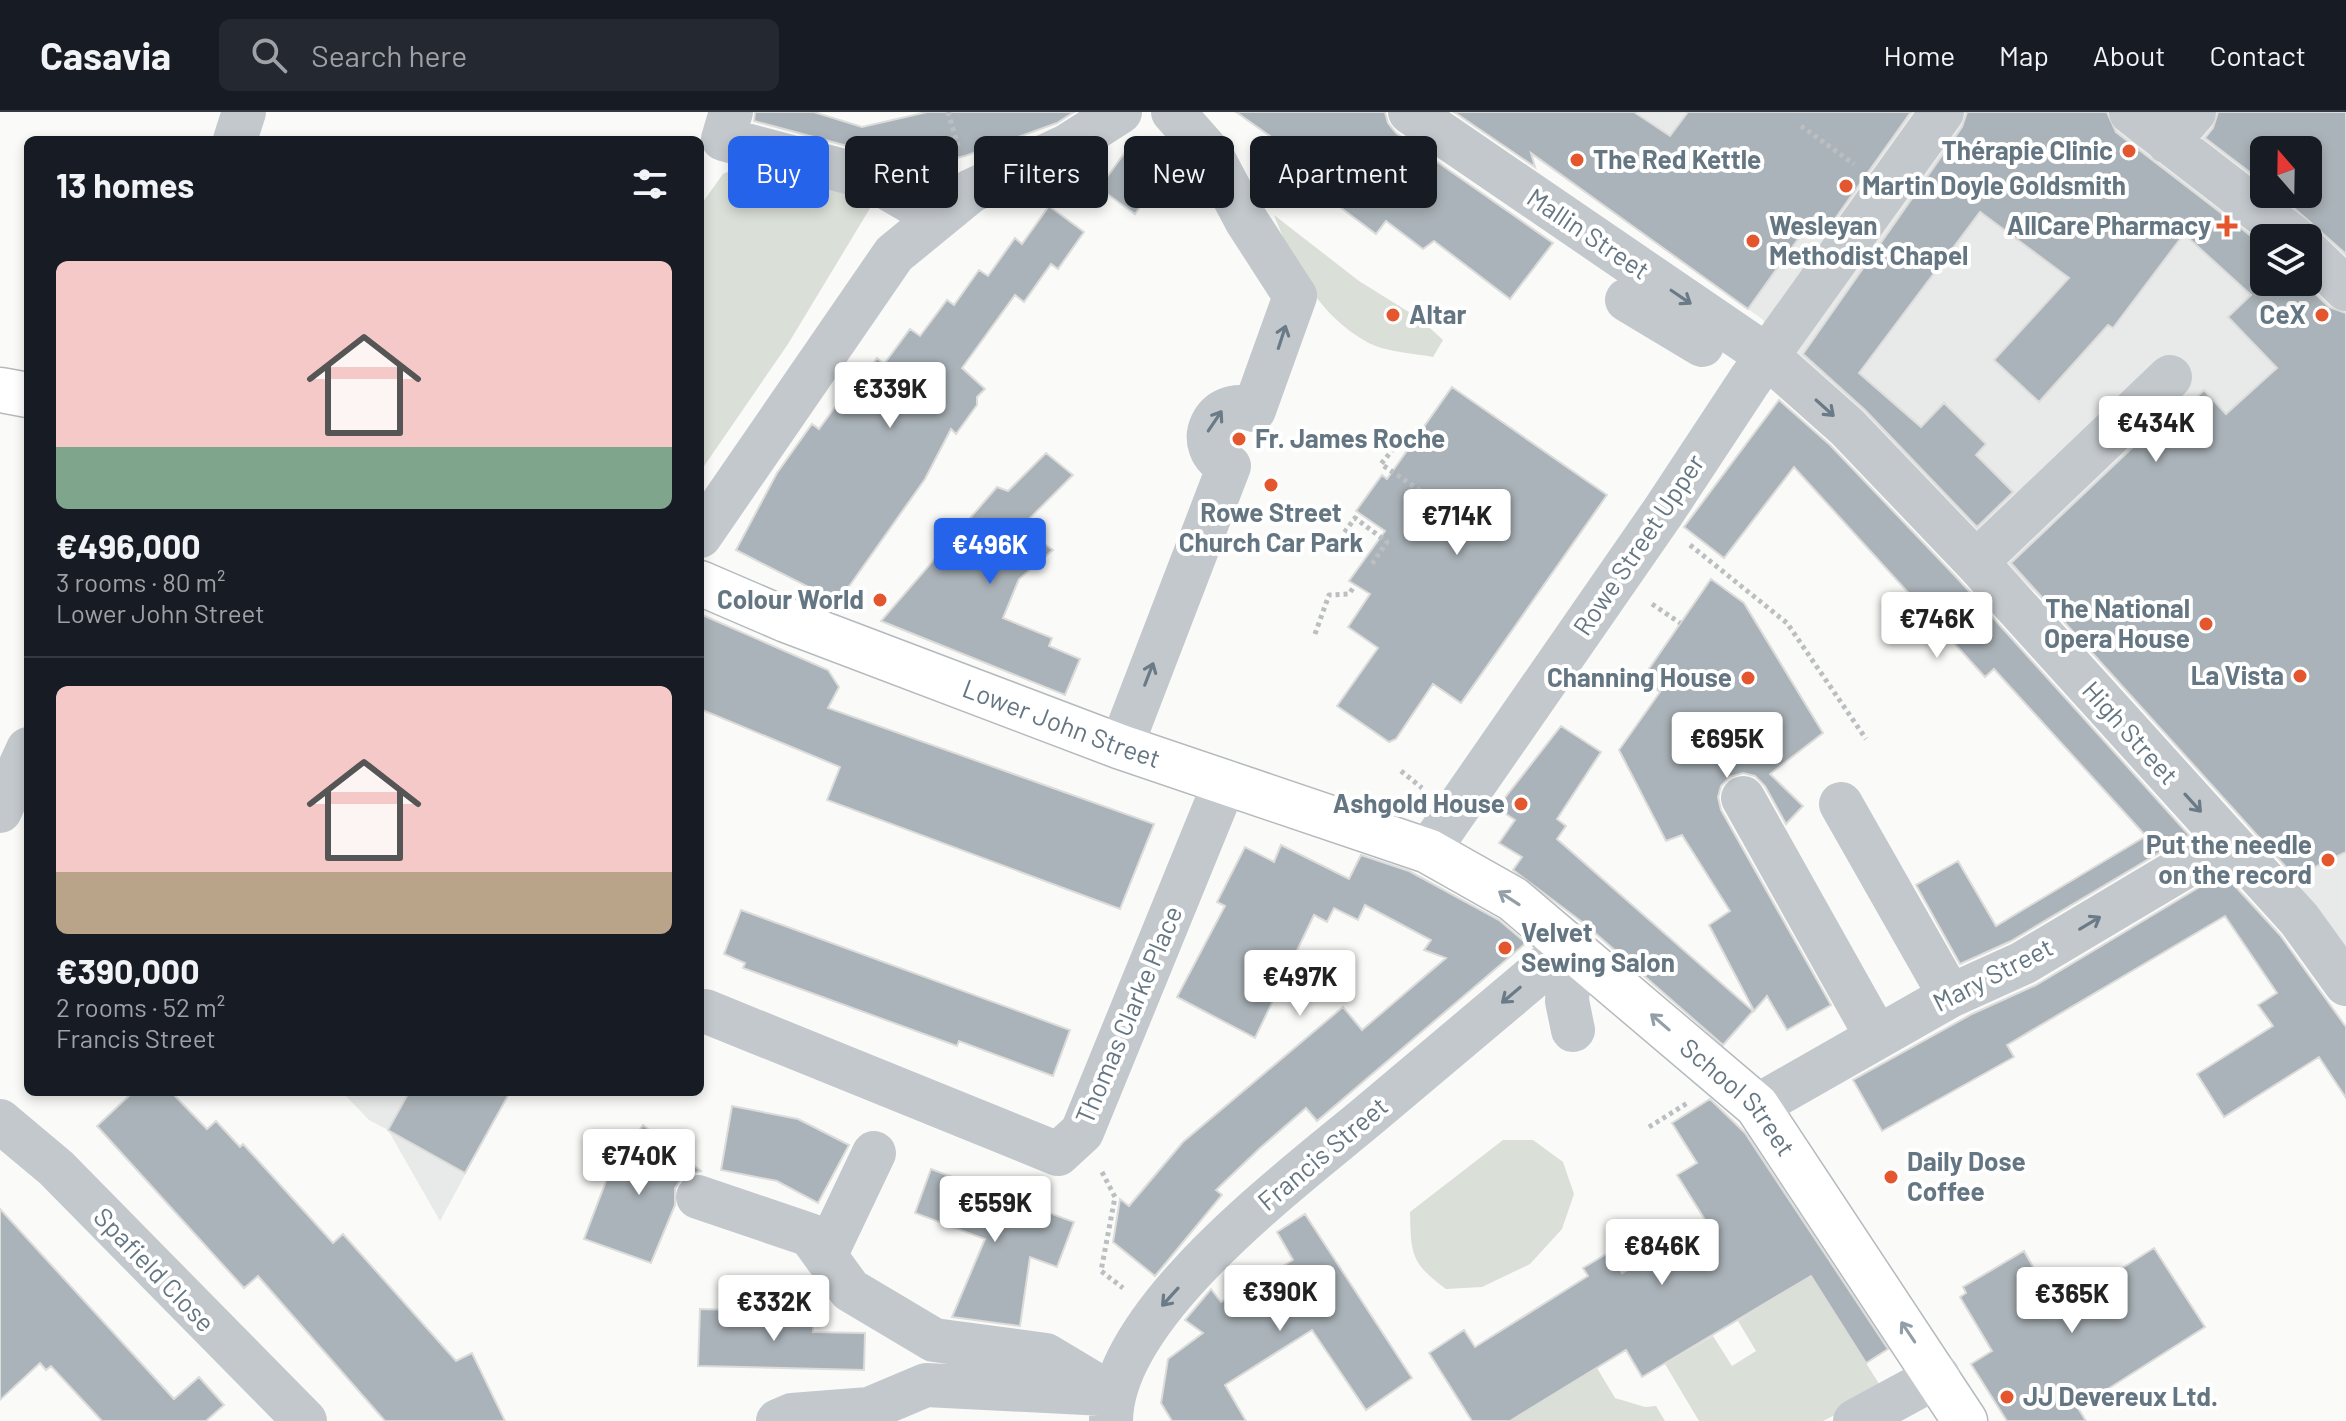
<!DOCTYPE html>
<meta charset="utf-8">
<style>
body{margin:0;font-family:Barlow,sans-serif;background:#242831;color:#f1f3f6;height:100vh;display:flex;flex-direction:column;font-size:30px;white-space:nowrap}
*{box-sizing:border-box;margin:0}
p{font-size:26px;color:#9ea1a6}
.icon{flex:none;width:44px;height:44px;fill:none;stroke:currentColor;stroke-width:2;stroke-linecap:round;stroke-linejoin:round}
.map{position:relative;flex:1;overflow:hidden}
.side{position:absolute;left:24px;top:24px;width:680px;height:960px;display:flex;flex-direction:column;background:#171b24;border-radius:12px;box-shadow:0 4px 12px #0003}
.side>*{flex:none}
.top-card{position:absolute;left:728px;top:24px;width:760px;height:72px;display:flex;gap:16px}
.needle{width:52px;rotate:340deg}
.fabs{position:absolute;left:2250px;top:24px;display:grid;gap:16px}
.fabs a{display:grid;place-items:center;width:72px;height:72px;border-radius:12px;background:#171b24;box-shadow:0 4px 12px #0003;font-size:40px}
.price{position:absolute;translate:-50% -68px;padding:0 18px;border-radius:8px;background:#fff;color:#222;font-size:26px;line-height:52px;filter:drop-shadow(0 2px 4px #0008)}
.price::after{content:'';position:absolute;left:50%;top:48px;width:24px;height:18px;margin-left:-12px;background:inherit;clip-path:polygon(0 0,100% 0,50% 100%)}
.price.on{background:#2563eb;color:#fff}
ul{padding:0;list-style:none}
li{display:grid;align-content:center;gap:16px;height:424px;padding:0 32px}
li+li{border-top:2px solid #363941}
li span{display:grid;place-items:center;height:248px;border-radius:12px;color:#555}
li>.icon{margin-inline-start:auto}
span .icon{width:144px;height:144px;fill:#fffc;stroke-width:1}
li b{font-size:34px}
h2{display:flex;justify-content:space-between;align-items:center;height:96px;padding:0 32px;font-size:34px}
.tag{padding:0 28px;border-radius:12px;background:#171b24;box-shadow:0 4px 12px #0003;font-size:28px;line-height:72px}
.tag.on{background:#2563eb;color:#fff}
header{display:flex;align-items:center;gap:48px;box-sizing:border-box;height:112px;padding:0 40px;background:#171b24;border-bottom:2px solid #363941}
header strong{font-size:38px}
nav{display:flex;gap:44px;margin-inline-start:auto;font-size:28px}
.search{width:560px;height:72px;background:#242831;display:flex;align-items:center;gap:20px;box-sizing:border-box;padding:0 28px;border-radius:12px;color:#9ea1a6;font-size:30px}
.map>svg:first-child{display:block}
.built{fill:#e8e9e9;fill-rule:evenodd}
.green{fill:#dadfd7}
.building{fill:#aab3b9;stroke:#dcdcda;stroke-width:2}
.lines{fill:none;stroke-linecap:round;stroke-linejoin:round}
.major-casing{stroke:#b5babe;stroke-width:47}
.path{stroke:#bbbfc2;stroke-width:5;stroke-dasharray:4 4;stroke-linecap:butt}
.minor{stroke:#c3c8cc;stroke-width:44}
.major{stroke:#fff;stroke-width:44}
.oneway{stroke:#6a7a87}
.oneway2{stroke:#939fa8}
.poi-dot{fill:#e4572e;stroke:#fff;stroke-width:3}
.labels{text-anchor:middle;stroke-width:8;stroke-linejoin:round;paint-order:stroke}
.poi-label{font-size:26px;font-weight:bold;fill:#657683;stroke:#fff;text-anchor:end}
.street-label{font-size:26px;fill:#657683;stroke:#fff}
</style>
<header>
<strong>Casavia</strong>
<div class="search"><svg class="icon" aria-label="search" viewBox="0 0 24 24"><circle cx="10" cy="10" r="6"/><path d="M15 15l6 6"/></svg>Search here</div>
<nav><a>Home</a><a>Map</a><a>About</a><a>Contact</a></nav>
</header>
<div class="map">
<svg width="2346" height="1309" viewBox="0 0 2346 1309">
<rect width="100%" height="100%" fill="#fafaf8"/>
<path class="built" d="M1471,0h875v844l-78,-119 -222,-234 -250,-240 -34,-44zM2264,38h44v44h-44zM2264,126h44v44h-44z
M342,980h168l-70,129 -52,-91 -19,-10z"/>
<path class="green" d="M746,52l129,36 -87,144 -88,128v-266l23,-32z
M1274,103l85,66 61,38 23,21 -10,17c-20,-4 -49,-5 -66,-15 -50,-28 -73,-76 -93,-127z
M1503,1028h30l30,22 11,32 -12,35 -32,35 -48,23 -36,2c-35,-26 -35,-34 -36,-77z
M1811,1164l72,114 -60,31h-124l-34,-57 48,-28 19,30 24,-15 -18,-30z
M1597,1256l18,30 30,9 11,-1 9,15h-155z"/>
<path class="building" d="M755,0h59l48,15 65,-15h147l-17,11 -92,33 -59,14 -29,-16 -123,-33z
M1236,0h149l3,11 8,10 157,110 -43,56 -76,-58 -11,8 -37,-28 -10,13 -72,-54 11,-12z
M1454,0h180l36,24 18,-24h223l-79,111 -16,-9 -68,95 -217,-156 4,14z
M1967,0h140l9,20 148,114v36h39l26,25 17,6v539l-51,25 -284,-314 162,-154 5,6 26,-25 22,24 51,-46 -49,-51 23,-22 -67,-61 -71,94 -5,-3 -69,77 -45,-42 75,-82 -89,-66 -121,161 62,54 23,-24 42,41 -10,11 37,37 -36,35 -112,-117 -62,-56 159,-227z
M2218,0h128v142l-68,-60h30v-44h-44v33l-59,-45 8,-10z
M1126,39l36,26 -27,37 -36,-26z
M1049,94l35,26 -26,37 -7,-5 -27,38 -9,-7 -53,73 23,21 -8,8v8l-21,29 -5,-5 -26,50 -87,123 -102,-52 41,-77 35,-49 7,5 27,-37 5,4 26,-38 7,6 26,-35 10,7 27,-36 7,5 25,-35 9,6 27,-38 7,6z
M1452,275l155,108 -146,208 -28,-19 -37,55 -7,3 -52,-36 41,-58 -30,-21 22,-33 -21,-13 36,-50 -29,-20 26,-36 5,4z
M1779,288l51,45 128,134 231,256 -178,106 -51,23 -44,-79 42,-24 38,65 150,-90 -152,-167 -9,8 -191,-210 -70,91 -40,-31z
M1046,341l27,22 -52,52 32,23 -34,29 -16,39 49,20 -3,8 31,13 -15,36 -184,-74 116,-134 11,4z
M1711,467l33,24 79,130 -53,41 33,32 -17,18 -21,-38 -10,-10 -12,-3 -13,4 -9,9 -3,11 3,13 110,195 -44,25 -20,-34 -13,15 -45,-86 21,-14 -48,-76 -16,6 -47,-91 41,-58 -18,-13z
M700,502l128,56 11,17 -11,21 326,116 -34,85 -293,-109 13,-33 -140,-58z
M1561,614l40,26 -44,67 9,7 -9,13 196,172 -30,34 -137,-120 -73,-55 9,-13 -23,-14 16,-23 -18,-12z
M1281,733l68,34 12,-24 48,16 90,49 27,23 -209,178 -11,-13 -46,40 -44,42 6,5 -67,81 -42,-34 7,-43 9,7 54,-64 160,-135 19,23 84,-72 -22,-8 7,-10 -66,-35 -7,15 -24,-12 -7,14 -13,-7 -59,123 -78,-41 48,-91 -8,-4 28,-55 29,15z
M2223,761l57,62 66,92v71l-27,-41 -95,60 -27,-43 76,-48 -15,-21 19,-12 -52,-77 -218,129 7,12 -132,74 -29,-51 119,-66 64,-29z
M741,798l329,120 -17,46 -94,-35 -2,5 -214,-78 2,-5 -21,-9z
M133,980h38l36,37 9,-8 24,26 3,-3 90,99 10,-9 113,127 16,-8 33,68h-120l-127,-145 -14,12 -147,-162z
M409,980h101l-45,81 -77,-43z
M1710,987l35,34 143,216 -22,14 -55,-87 -169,101 -16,-27 -116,71h-38l-43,-68 35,-23 11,17 113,-71 -5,-8 27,-16 12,21 85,-50 -30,-48 20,-12 -25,-40z
M732,994l66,13 51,26 -31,58 -41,-22 -56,-11z
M643,1013l58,46 -19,7 -7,10v17l-24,58 -67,-24 24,-63z
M931,1057l143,53 -17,45 -27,-10 -10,69 -68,-9 33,-78 -70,-26z
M0,1097l174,190 25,-22 25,28 -18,16h-104l-51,-55 -5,4 -6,-7 -40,37z
M1305,1102l107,164 -46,32 -54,-80 -87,55 21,36h-74l-11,-18 7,-44 35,-26 -18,-13 26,-31 10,13 72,-42 -16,-28z
M2154,1136l51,79 -127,81 8,13h-79l-36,-57 21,-13 -32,-54 6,-4 -3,-6 61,-36 33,58z
M700,1197l66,2v7l47,1v13l52,1 -1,37 -166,-4z"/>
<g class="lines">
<defs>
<g id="major">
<path d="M0,278l28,5"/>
<path id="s1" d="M700,471l86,37 335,127 307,104 85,48 244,207 208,315"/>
</g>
</defs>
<use href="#major" class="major-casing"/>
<path class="path" d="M948,0l11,37
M1801,14l53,38
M1394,336l-13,16 50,34
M1426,393l10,-14
M1335,433l20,-27 32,24 -17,25
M1690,433l97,78 79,116
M1652,492l28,19
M1315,522l14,-39 20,-1 6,-9
M1401,659l21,17
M1649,1015l40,-25
M1102,1060l13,25 -14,74 22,17"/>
<path class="minor" d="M731,0l-8,27 147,39 67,39
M1410,0l357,244 80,71 129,135 323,357 47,65
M2131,0l163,126
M235,28l9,-28
M2168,30l26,-30
M2308,140l38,37
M1627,188l75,45
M700,424l194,-282 77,-63 96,-45 53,-34
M1976,450l194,-185
M1121,635l108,-281c-40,-19 -15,-72 25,-56l41,-114 -49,-76 -34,-64 -39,-44
M1743,686l134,239
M1841,692l109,192
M0,699l28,-62
M1428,739l235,-339 87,-132 192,-268
M1571,833l-4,56 6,29
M705,899l353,143 24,-22 143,-350
M1757,994l193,-110 73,-33 205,-122
M0,1009l56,47 249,253
M698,1085l112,38 40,55 84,50 112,15 65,39
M825,1144l49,-103
M778,1309l14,-6 77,-6 57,-24 179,9
M1111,1309c1,-110 185,-244 264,-311 66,-55 131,-110 196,-165
M1855,1309l83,-45"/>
<use href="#major" class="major"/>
</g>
<defs><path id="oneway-shaft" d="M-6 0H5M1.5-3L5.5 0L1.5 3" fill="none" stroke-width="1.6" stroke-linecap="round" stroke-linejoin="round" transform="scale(2)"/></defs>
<g class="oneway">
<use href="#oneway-shaft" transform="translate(1681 185) rotate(34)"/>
<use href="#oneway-shaft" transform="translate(1282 225) rotate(-72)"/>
<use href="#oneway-shaft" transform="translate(1825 296) rotate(42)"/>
<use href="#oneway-shaft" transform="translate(1215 309) rotate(-56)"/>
<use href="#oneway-shaft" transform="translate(1149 562) rotate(-69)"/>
<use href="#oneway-shaft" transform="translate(2193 691) rotate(48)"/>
<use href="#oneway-shaft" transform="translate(2090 811) rotate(-31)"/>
<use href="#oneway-shaft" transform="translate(1511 883) rotate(140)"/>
<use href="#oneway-shaft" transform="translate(1170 1185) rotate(132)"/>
</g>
<g class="oneway2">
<use href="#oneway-shaft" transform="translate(1509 786) rotate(-147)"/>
<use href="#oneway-shaft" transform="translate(1660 910) rotate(-139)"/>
<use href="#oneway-shaft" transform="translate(1908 1220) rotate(-124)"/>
</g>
<g class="poi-dot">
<circle cx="2129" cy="39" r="8"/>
<circle cx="1577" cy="48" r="8"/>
<circle cx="1846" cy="74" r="8"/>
<path d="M2223 102h8v8h8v8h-8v8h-8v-8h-8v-8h8z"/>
<circle cx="1753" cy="129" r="8"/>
<circle cx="1393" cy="203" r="8"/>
<circle cx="2322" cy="203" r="8"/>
<circle cx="1239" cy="327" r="8"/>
<circle cx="1271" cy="373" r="8"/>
<circle cx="880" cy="488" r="8"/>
<circle cx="2206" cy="512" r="8"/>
<circle cx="2300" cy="564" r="8"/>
<circle cx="1748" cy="566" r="8"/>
<circle cx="1521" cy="692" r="8"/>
<circle cx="2328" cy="748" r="8"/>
<circle cx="1505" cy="836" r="8"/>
<circle cx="1891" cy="1065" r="8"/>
<circle cx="2007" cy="1285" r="8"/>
</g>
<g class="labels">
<g class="poi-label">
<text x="2113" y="48">Thérapie Clinic</text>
<text x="1593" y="57" text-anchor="start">The Red Kettle</text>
<text x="1862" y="83" text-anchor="start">Martin Doyle Goldsmith</text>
<text x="1769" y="123" text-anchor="start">Wesleyan<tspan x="1769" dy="30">Methodist Chapel</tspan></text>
<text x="2211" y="123">AllCare Pharmacy</text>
<text x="1409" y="212" text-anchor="start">Altar</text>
<text x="2306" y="212">CeX</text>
<text x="1255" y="336" text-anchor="start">Fr. James Roche</text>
<text x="1271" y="410" text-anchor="middle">Rowe Street<tspan x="1271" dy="30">Church Car Park</tspan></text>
<text x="864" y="497">Colour World</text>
<text x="2190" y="506">The National<tspan x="2190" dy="30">Opera House</tspan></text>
<text x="2284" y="573">La Vista</text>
<text x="1732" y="575">Channing House</text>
<text x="1505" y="701">Ashgold House</text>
<text x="2312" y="742">Put the needle<tspan x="2312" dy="30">on the record</tspan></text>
<text x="1521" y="830" text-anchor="start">Velvet<tspan x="1521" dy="30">Sewing Salon</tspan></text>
<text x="1907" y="1059" text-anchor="start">Daily Dose<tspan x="1907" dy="30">Coffee</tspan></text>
<text x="2023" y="1294" text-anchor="start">JJ Devereux Ltd.</text>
</g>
<g class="street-label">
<text transform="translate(1588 122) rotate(34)" y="9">Mallin Street</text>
<text transform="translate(1639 433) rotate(-56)" y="9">Rowe Street Upper</text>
<text dy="9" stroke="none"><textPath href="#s1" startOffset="388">Lower John Street</textPath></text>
<text transform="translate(2130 621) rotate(48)" y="9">High Street</text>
<text transform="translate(1993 863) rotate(-27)" y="9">Mary Street</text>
<text transform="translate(1129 903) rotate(-67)" y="9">Thomas Clarke Place</text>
<text dy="9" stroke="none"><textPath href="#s1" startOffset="1174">School Street</textPath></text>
<text transform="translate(1323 1042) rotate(-40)" y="9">Francis Street</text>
<text transform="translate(154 1158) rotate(46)" y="9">Spafield Close</text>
</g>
</g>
</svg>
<div class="fabs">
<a><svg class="needle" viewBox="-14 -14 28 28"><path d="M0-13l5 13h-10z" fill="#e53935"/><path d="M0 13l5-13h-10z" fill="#9ea1a6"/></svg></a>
<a><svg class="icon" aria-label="layers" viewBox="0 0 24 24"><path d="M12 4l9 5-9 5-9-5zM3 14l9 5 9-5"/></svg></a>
</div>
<b class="price" style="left:890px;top:318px">€339K</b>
<b class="price" style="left:2156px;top:352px">€434K</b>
<b class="price" style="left:1457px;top:445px">€714K</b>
<b class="price on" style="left:990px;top:474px">€496K</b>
<b class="price" style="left:1937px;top:548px">€746K</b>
<b class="price" style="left:1727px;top:668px">€695K</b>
<b class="price" style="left:1300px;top:906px">€497K</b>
<b class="price" style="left:639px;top:1085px">€740K</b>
<b class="price" style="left:995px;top:1132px">€559K</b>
<b class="price" style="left:1662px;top:1175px">€846K</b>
<b class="price" style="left:1280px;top:1221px">€390K</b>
<b class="price" style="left:2072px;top:1223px">€365K</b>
<b class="price" style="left:774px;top:1231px">€332K</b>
<div class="top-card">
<a class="tag on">Buy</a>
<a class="tag">Rent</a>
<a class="tag">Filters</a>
<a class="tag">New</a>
<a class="tag">Apartment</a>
</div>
<section class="side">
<h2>13 homes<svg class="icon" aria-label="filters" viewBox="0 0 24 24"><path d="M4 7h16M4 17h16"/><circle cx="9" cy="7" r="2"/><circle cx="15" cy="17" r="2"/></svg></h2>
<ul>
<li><span style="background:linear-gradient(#f6c9c9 75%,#7fa58c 0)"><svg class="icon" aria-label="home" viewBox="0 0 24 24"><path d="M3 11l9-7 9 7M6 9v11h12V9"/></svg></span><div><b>€496,000</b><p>3 rooms · 80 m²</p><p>Lower John Street</p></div></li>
<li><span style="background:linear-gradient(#f6c9c9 75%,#b9a48a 0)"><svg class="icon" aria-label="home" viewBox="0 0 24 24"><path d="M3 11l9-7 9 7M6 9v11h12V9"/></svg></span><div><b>€390,000</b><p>2 rooms · 52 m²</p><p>Francis Street</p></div></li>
</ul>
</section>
</div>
